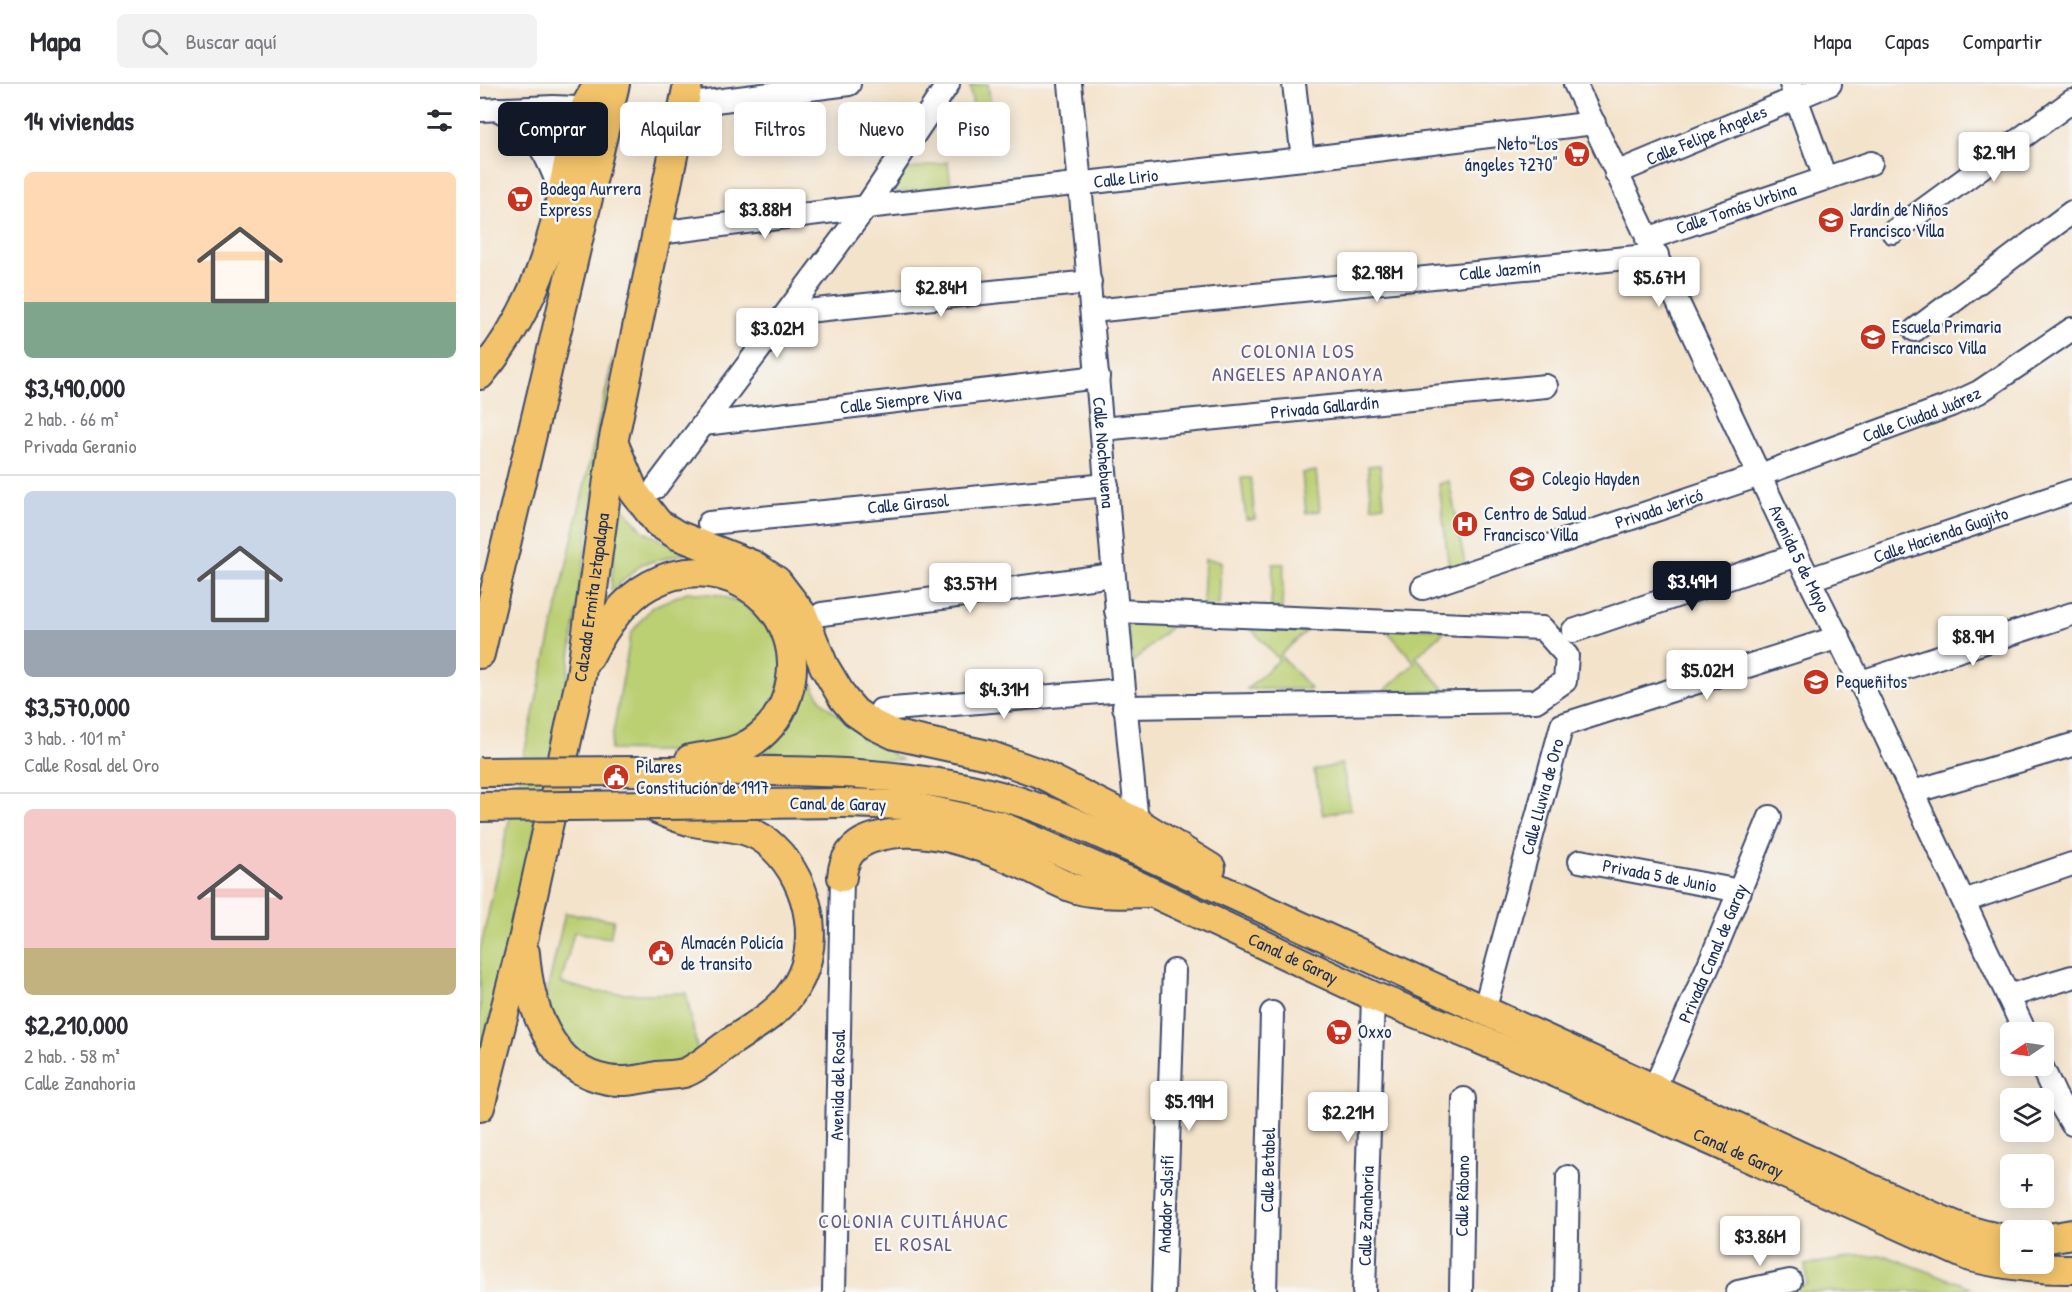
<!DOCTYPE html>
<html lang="es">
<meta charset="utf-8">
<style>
body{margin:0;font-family:"Patrick Hand",sans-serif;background:#f2f2f3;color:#2b2b33;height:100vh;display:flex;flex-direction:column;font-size:22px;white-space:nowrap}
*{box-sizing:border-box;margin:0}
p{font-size:20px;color:#7c7c81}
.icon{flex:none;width:33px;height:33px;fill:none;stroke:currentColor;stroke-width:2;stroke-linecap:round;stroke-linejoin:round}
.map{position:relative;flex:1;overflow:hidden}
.sheet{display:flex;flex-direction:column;background:#fff;width:480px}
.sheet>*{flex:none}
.guide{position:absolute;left:18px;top:18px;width:570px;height:54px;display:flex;gap:12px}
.needle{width:39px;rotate:257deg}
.fabs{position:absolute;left:1520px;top:938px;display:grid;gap:12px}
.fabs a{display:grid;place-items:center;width:54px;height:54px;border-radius:9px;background:#fff;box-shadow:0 3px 15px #0003;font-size:30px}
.price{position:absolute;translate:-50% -51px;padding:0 14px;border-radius:6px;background:#fff;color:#222;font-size:20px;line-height:39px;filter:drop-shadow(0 2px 3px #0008)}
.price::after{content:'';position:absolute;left:50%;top:36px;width:18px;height:14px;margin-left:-9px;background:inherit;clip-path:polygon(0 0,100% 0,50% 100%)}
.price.current{background:#111827;color:#fff}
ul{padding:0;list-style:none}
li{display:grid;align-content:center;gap:12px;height:318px;padding:0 24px}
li+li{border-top:2px solid #e1e1e2}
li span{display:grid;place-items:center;height:186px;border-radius:9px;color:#555}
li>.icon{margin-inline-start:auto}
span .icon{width:108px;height:108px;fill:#fffc;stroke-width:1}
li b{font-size:26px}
h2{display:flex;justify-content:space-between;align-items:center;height:72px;padding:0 24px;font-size:26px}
.pill{padding:0 21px;border-radius:9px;background:#fff;box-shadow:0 3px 15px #0003;font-size:21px;line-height:54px}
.pill.current{background:#111827;color:#fff}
header{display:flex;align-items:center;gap:36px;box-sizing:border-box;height:84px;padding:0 30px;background:#fff;border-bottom:2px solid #e1e1e2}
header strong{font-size:28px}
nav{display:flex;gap:33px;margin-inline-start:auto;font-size:21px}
.search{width:420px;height:54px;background:#f2f2f3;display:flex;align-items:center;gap:15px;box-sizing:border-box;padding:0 21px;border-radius:9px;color:#7c7c81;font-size:22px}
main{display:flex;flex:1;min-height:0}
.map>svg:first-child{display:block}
.green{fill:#bbcf73;stroke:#6b7f68;stroke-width:1.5}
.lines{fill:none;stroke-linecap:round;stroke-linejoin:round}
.minor-casing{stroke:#3c4a6e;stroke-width:26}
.major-casing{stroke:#3c4a6e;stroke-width:32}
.minor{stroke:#fff;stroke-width:22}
.major{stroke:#f2c36a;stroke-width:28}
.major-bridge-casing{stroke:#3c4a6e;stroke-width:32;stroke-linecap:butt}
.major-bridge{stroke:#f2c36a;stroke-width:28}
.labels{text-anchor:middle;stroke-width:5;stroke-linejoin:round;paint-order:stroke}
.street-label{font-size:18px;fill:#1b2f5e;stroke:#f6f6f2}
.poi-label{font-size:18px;fill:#1b2f5e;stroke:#f6f6f2;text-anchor:start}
.neighbourhood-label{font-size:20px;letter-spacing:1.5px;fill:#675a83;stroke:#f6f6f2}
</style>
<header>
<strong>Mapa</strong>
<div class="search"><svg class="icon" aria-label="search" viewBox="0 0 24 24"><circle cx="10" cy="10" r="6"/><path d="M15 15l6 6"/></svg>Buscar aquí</div>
<nav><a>Mapa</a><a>Capas</a><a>Compartir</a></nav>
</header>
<main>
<section class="sheet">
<h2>14 viviendas<svg class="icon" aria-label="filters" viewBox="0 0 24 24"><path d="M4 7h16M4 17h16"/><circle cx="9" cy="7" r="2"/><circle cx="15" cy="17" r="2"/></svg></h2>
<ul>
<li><span style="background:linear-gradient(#ffd9b3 70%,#7fa58c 0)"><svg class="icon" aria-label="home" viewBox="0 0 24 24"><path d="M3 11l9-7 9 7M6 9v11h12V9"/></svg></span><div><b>$3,490,000</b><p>2 hab. · 66 m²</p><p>Privada Geranio</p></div></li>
<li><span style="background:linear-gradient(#c9d6e8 75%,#9aa5b1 0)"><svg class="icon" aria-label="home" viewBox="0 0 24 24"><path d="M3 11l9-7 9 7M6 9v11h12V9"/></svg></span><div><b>$3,570,000</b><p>3 hab. · 101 m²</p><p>Calle Rosal del Oro</p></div></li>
<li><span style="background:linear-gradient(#f6c9c9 75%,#c2b280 0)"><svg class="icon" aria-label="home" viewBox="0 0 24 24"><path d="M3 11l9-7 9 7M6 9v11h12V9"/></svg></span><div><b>$2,210,000</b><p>2 hab. · 58 m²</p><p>Calle Zanahoria</p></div></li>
</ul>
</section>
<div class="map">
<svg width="1592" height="1208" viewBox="0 0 1592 1208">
<rect width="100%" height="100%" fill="#f6f6f2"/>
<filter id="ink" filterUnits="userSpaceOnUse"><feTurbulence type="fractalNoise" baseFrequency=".0167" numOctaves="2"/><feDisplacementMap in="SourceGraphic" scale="12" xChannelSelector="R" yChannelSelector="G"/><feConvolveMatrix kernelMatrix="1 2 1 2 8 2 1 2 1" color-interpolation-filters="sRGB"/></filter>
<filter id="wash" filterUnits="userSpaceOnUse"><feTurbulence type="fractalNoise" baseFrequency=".008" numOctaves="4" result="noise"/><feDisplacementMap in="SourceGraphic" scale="24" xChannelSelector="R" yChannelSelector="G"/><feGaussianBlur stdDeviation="1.35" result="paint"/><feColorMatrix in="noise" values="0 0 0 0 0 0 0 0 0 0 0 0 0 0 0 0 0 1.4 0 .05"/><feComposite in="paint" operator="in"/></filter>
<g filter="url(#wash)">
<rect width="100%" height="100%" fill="#f4e3cb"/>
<path class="green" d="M508,0l7,56 -17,2 -8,-56z
M468,78l3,24 -61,7 16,-23z
M133,274l-50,350 -66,286 -17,62v-106z
M900,381l4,40 -12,2 -4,-41z
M836,387l4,40 -14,2 -4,-40z
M761,394h10l4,41h-9z
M969,397l16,83 -16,5 -10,-85z
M137,416l26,31 44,22 -45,11 -31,27z
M725,475l16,2 -2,44 -16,-1z
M793,480h11l-2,44 -11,-1z
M207,508l33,3 22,9 19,15 38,40 23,43 47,39 33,19h-63l-110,-12 -16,4 -103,-2 21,-117 21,-26z
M647,536l48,3 -43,40z
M767,540l64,3 -31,28 31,34h-64l32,-29z
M904,543l63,2 -31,28 31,35 -63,-1 31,-28z
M862,680l9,45 -28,6 -9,-45z
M85,829l49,7 -4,18 -36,-6 -13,51 35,9 46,2 44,-1 12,60 -26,11 -82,5 -48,-55z
M1406,1172l85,31 -21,5h-178l35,-8 -2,-19 50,-8z"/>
</g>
<g filter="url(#ink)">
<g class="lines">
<defs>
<g id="minor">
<path id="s1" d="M590,0c26,246 41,492 67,738"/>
<path d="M814,0l9,75"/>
<path id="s2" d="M1095,0l222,471 70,141 158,336"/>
<path d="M1311,0l34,94"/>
<path d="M204,21l165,-21"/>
<path d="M18,25c40,26 48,42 64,86"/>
<path d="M0,26l73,-3 48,2"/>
<path id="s3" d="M1136,89l214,-89"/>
<path d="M1413,148l179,-131"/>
<path id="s4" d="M178,149l208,-26 437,-48 291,-36"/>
<path id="s5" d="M1167,155l224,-76"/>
<path id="s6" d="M612,227l565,-56"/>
<path d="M307,229l303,-31"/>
<path d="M1435,246l157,-118"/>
<path id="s7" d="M224,340l394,-47"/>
<path id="s8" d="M622,345l444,-43"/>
<path d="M176,403l210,-280 82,-123"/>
<path id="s9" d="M229,439l398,-38"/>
<path id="s10" d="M1330,495l262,-88"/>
<path id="s11" d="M943,504l337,-113 191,-70 28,-13 93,-63"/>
<path d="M636,527l426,17 25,28 -2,25 -29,20 -412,6"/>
<path d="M342,530l291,-39"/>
<path d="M1093,547l224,-76"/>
<path d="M1381,598l211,-68"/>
<path d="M401,626l242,-20"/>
<path d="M1433,708l159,-47"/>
<path id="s12" d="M1100,777l160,30"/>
<path d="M1484,817l108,-37"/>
<path d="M1528,912l64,-19"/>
<path id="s13" d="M1004,927l78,-286 277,-88"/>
<path d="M1561,981l14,30 17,29"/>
<path id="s14" d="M1174,1005l56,-127 60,-145"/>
<path id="s15" d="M354,1208l8,-415"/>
<path id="s16" d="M683,1208l11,-321"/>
<path id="s17" d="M785,1208l7,-279"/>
<path id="s18" d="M884,1208l9,-296"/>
<path id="s19" d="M981,1208l3,-193"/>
<path d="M1086,1208l2,-115"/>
<path d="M1258,1208l52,-11"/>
</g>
<g id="major">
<path d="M0,291c36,-43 60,-92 74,-147 10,-39 15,-83 31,-120 3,-8 9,-16 14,-24"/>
<path d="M134,360l20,48 24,31 19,12 76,30 24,16 26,34 21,51 19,32 12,14 19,13 21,10 93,20 51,18 98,49 74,46"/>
<path d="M0,570l135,-570"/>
<path d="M109,573c14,-27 33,-57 61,-72 76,-42 164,27 137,111 -7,22 -23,41 -44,51 -16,8 -35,9 -53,12"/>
<path d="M161,687c121,0 245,-6 363,26 51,14 99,39 147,60l723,333c40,17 93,46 136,49"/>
<path id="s20" d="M364,719l61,2 96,21 127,55 245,115 106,43 224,98 267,120c35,8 67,13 102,12"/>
<path d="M362,793c1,-19 11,-32 28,-38 50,-18 110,6 156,27 16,7 33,18 50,23 21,6 47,5 69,4"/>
<path d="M45,869c4,52 24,117 83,127 17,3 33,-1 49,-4 9,-1 19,-1 27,-3 13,-4 33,-22 45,-30 21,-15 46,-27 61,-48 34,-44 22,-111 -17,-148 -24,-24 -54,-19 -84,-26 -15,-4 -29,-10 -42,-17"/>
<path id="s21" d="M0,1023l44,-171 57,-260 32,-233 75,-359"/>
<path d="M1563,1155l29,-5"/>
</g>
</defs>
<use href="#minor" class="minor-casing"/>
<use href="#major" class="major-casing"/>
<use href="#minor" class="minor"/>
<use href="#major" class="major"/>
<defs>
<path id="major-bridge" d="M0,688l161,-1
M0,723l364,-4"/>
</defs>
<use href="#major-bridge" class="major-bridge-casing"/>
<use href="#major-bridge" class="major-bridge"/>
</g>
</g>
<defs>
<symbol id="supermarket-disc" viewBox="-11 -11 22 22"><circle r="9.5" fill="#c8321e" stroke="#f6f6f2"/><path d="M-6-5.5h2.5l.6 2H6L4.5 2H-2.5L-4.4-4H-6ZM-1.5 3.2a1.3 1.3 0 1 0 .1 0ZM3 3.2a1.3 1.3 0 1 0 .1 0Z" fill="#fff"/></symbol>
<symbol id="school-disc" viewBox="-11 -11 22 22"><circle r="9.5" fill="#c8321e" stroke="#f6f6f2"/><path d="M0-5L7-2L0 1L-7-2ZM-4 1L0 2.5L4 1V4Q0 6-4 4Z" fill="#fff"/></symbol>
<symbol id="hospital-disc" viewBox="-11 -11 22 22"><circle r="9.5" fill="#c8321e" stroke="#f6f6f2"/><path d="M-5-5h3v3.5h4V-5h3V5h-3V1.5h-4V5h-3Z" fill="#fff"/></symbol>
<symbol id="civic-disc" viewBox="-11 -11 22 22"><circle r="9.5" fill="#c8321e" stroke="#f6f6f2"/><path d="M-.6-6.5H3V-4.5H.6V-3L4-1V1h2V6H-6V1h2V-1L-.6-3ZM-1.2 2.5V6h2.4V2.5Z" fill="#fff"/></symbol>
</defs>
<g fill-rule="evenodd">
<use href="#supermarket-disc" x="1082" y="55" width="30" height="30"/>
<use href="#supermarket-disc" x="25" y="100" width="30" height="30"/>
<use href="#school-disc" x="1336" y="121" width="30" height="30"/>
<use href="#school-disc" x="1378" y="238" width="30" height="30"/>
<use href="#school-disc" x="1027" y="380" width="30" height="30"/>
<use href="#hospital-disc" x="970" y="425" width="30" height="30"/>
<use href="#school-disc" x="1321" y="583" width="30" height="30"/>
<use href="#civic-disc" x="121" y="678" width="30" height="30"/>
<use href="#civic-disc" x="166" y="854" width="30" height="30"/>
<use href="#supermarket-disc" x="844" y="933" width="30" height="30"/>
</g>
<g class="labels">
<g class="street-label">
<text dy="6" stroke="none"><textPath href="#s3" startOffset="98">Calle Felipe Ángeles</textPath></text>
<text dy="6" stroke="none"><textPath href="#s4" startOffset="471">Calle Lirio</textPath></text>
<text dy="6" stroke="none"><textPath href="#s5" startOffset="94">Calle Tomás Urbina</textPath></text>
<text dy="6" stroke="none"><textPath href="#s6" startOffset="410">Calle Jazmín</textPath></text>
<text dy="6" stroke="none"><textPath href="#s7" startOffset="198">Calle Siempre Viva</textPath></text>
<text dy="6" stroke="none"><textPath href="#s8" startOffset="224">Privada Gallardín</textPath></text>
<text dy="6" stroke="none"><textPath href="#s11" startOffset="528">Calle Ciudad Juárez</textPath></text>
<text dy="6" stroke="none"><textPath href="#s1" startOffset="370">Calle Nochebuena</textPath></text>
<text dy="6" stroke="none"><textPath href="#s9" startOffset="200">Calle Girasol</textPath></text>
<text dy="6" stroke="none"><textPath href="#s11" startOffset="249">Privada Jericó</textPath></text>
<text dy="6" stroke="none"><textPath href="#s10" startOffset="138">Calle Hacienda Guajito</textPath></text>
<text dy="6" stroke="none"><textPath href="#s2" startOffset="525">Avenida 5 de Mayo</textPath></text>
<text dy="6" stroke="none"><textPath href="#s21" startOffset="522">Calzada Ermita Iztapalapa</textPath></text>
<text dy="6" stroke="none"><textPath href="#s13" startOffset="222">Calle Lluvia de Oro</textPath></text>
<text transform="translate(358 720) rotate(1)" y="6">Canal de Garay</text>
<text dy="6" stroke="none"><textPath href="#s12" startOffset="81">Privada 5 de Junio</textPath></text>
<text dy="6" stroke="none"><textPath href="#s14" startOffset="148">Privada Canal de Garay</textPath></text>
<text dy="6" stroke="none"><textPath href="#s20" startOffset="480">Canal de Garay</textPath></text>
<text dy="6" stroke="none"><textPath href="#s15" startOffset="207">Avenida del Rosal</textPath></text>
<text dy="6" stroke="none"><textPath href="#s20" startOffset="966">Canal de Garay</textPath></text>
<text dy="6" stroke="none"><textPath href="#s17" startOffset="122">Calle Betabel</textPath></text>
<text dy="6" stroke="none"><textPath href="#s19" startOffset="96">Calle Rábano</textPath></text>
<text dy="6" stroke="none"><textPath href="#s16" startOffset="88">Andador Salsifí</textPath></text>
<text dy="6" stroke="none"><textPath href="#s18" startOffset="76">Calle Zanahoria</textPath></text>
</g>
<g class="poi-label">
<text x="1078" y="66" text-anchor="end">Neto "Los<tspan x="1078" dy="21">ángeles 7270"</tspan></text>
<text x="60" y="111">Bodega Aurrera<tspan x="60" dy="21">Express</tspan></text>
<text x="1370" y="132">Jardín de Niños<tspan x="1370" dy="21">Francisco Villa</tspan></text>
<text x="1412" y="249">Escuela Primaria<tspan x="1412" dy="21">Francisco Villa</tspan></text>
<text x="1062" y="401">Colegio Hayden</text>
<text x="1004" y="436">Centro de Salud<tspan x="1004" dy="21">Francisco Villa</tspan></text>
<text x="1356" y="604">Pequeñitos</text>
<text x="156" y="689">Pilares<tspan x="156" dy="21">Constitución de 1917</tspan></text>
<text x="201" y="865">Almacén Policía<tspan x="201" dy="21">de transito</tspan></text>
<text x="878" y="954">Oxxo</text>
</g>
<g class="neighbourhood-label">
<text x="818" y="274">COLONIA LOS<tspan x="818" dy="23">ANGELES APANOAYA</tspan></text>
<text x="434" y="1144">COLONIA CUITLÁHUAC<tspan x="434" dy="23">EL ROSAL</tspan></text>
</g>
</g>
</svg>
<div class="fabs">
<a><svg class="needle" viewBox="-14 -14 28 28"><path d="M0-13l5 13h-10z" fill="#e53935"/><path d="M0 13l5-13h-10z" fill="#7c7c81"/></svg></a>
<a><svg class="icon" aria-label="layers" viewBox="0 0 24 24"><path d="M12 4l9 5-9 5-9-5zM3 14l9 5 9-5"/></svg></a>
<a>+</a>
<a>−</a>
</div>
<b class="price" style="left:1514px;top:99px">$2.9M</b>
<b class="price" style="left:285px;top:156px">$3.88M</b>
<b class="price" style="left:897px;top:219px">$2.98M</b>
<b class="price" style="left:1179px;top:224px">$5.67M</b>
<b class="price" style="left:461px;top:234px">$2.84M</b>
<b class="price" style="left:297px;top:275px">$3.02M</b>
<b class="price current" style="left:1212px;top:528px">$3.49M</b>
<b class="price" style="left:490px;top:530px">$3.57M</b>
<b class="price" style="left:1493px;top:583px">$8.9M</b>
<b class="price" style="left:1227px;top:617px">$5.02M</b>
<b class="price" style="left:524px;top:636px">$4.31M</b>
<b class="price" style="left:709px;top:1048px">$5.19M</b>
<b class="price" style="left:868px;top:1059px">$2.21M</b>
<b class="price" style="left:1280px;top:1183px">$3.86M</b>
<div class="guide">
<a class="pill current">Comprar</a>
<a class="pill">Alquilar</a>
<a class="pill">Filtros</a>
<a class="pill">Nuevo</a>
<a class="pill">Piso</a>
</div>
</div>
</main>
